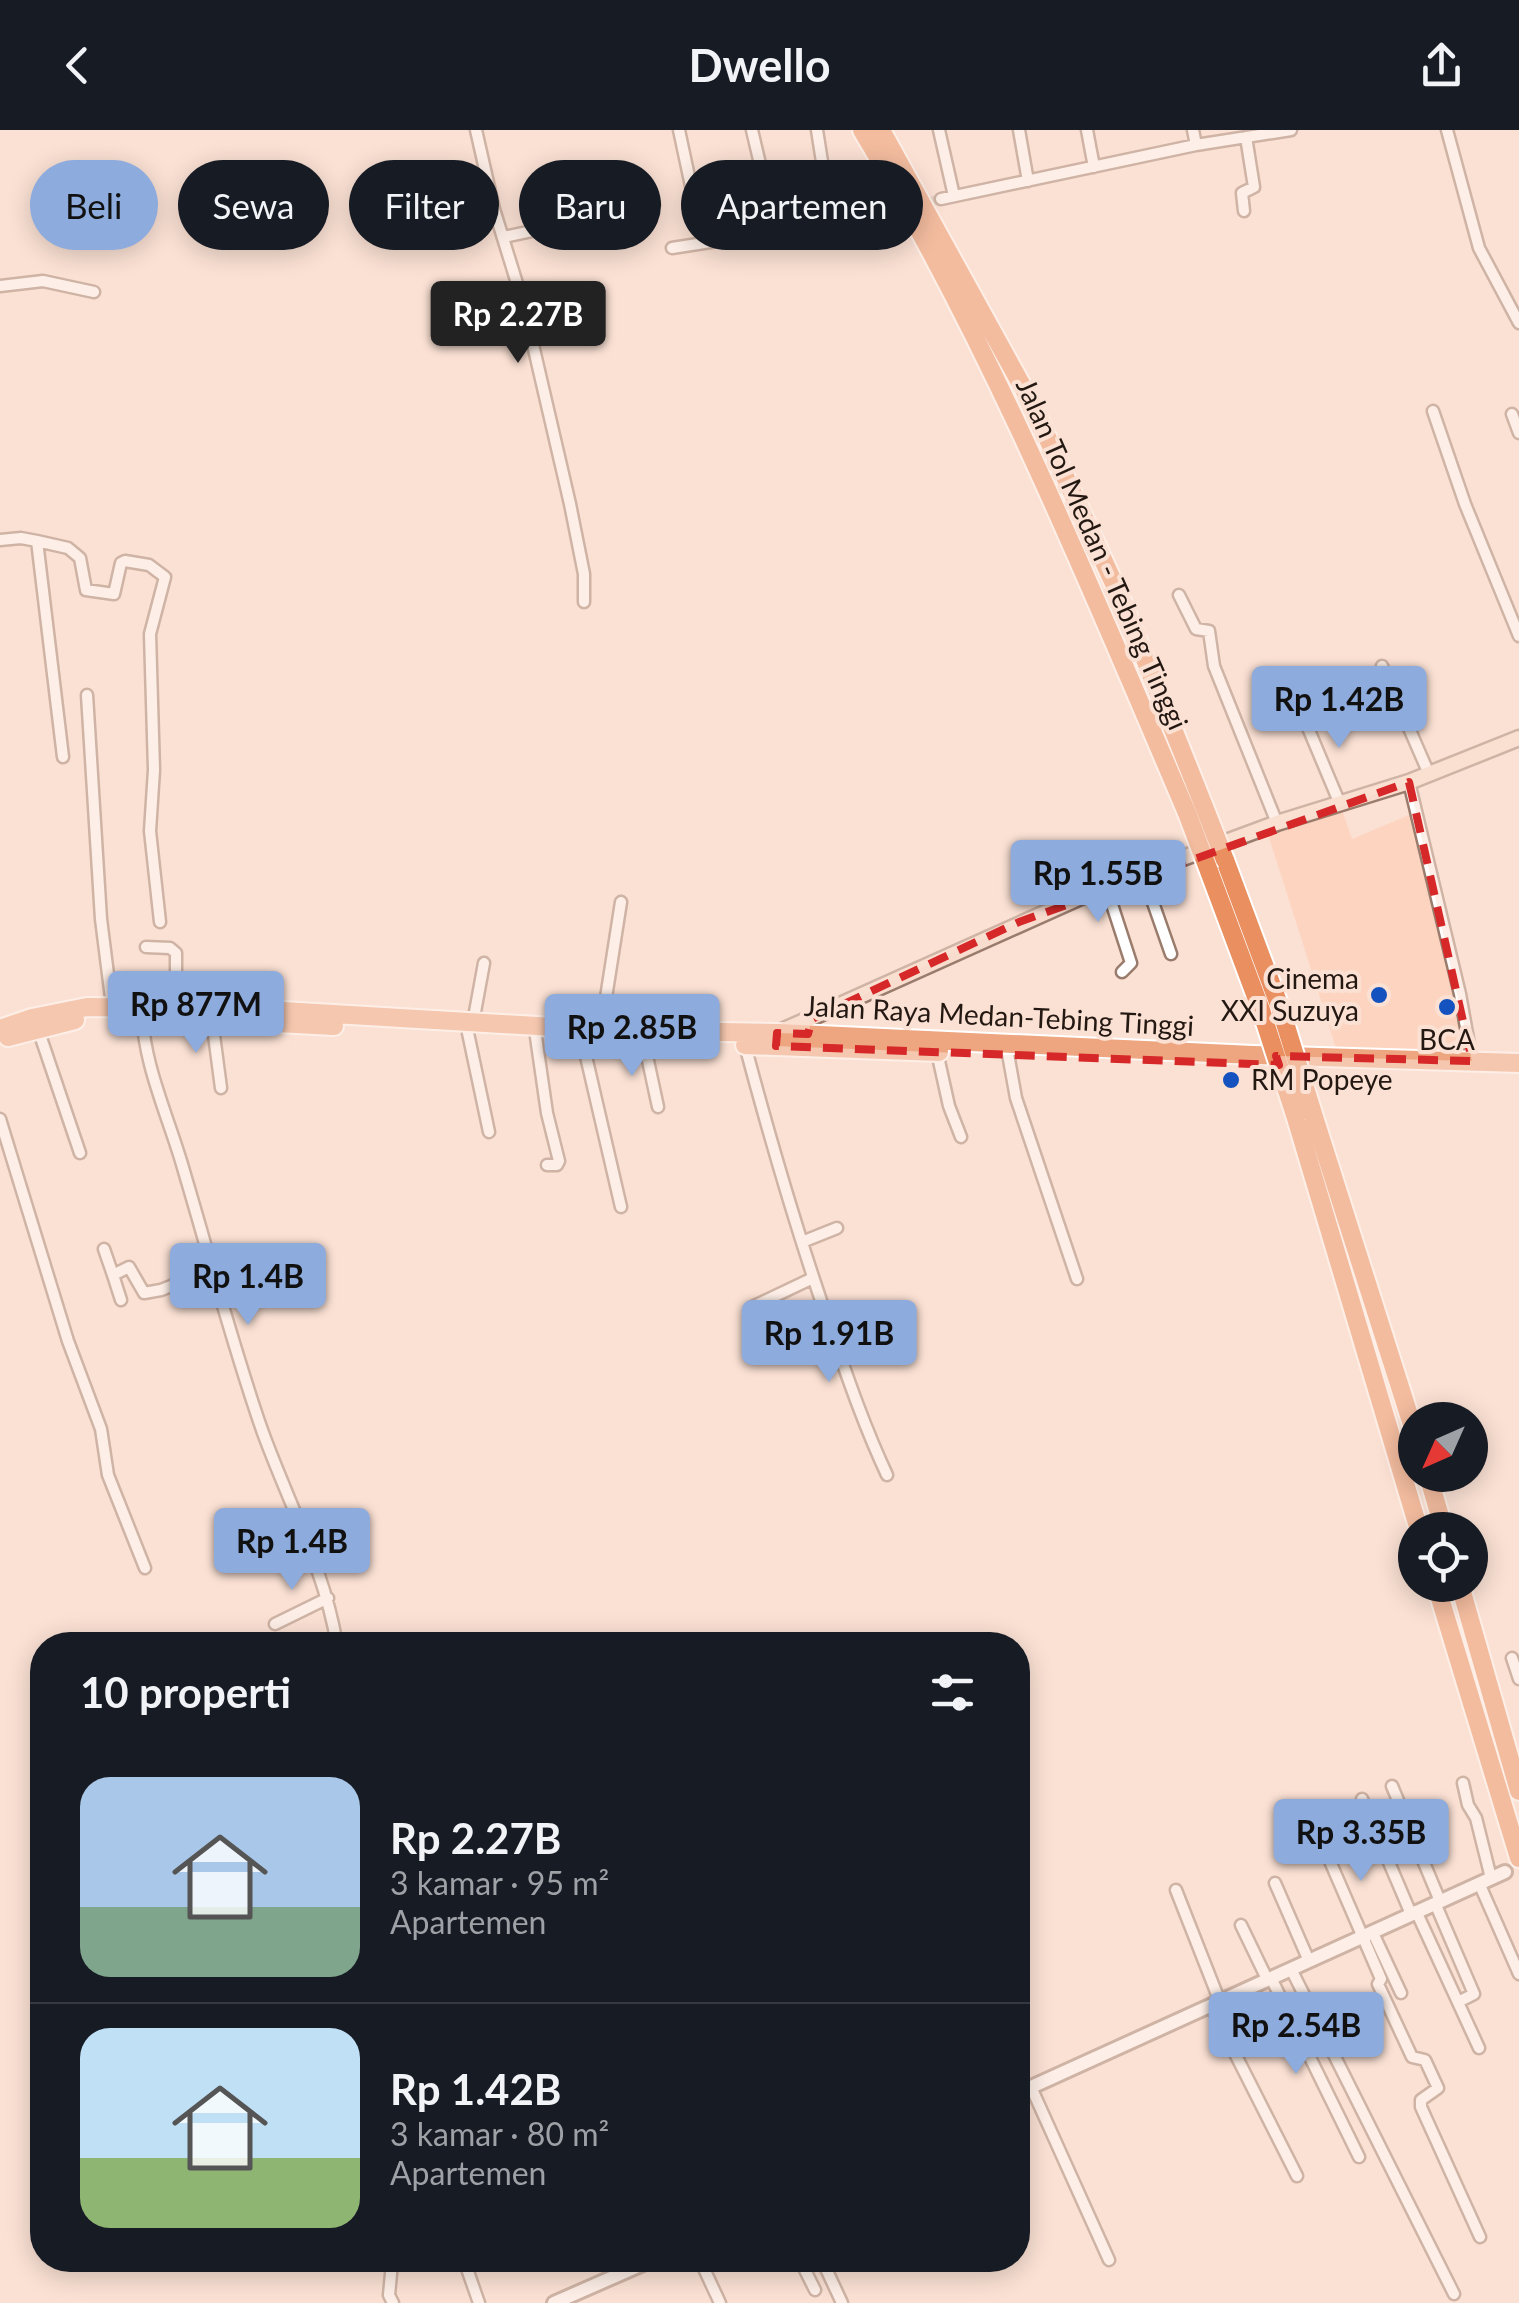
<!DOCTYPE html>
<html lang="id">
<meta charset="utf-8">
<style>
body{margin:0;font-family:Lato,sans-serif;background:#242831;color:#f1f3f6;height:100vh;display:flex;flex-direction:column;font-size:38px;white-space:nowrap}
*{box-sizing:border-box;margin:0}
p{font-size:32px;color:#9ea1a6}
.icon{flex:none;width:55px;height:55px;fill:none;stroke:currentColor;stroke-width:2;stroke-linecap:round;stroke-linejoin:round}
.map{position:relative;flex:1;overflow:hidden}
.side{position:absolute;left:30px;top:1502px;width:1000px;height:640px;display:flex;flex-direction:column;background:#171b24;border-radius:40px;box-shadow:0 5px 25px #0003}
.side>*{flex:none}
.hud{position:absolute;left:30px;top:30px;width:1000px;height:90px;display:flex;gap:20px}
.needle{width:65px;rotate:225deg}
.fabs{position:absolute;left:1398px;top:1272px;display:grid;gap:20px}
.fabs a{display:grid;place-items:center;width:90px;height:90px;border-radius:50%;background:#171b24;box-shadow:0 5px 25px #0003;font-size:50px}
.price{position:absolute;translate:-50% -85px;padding:0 22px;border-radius:10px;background:#8eabdd;color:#111;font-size:32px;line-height:65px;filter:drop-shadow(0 2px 5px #0008)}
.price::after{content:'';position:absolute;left:50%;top:60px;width:30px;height:22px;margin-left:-15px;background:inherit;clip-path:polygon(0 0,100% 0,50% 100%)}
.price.active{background:#222;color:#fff}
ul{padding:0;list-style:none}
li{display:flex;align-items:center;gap:30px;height:250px;padding:0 50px}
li+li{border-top:2px solid #363941}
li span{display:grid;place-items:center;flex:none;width:280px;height:200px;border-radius:30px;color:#555}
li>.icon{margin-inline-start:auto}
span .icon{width:120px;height:120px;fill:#fffc;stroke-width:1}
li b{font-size:42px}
h2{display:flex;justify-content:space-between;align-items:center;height:120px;padding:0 50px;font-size:42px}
.chip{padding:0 35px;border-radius:45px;background:#171b24;box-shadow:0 5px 25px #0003;font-size:35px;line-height:90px}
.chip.active{background:#8eabdd;color:#111}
header{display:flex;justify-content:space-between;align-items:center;height:130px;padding:0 50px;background:#171b24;font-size:45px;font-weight:700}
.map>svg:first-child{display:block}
.built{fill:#fdd4c0}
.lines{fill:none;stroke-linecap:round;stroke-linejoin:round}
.minor-tunnel{stroke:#d0b9ad;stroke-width:10;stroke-dasharray:10 5;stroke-linecap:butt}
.minor-casing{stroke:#9a7c6d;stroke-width:15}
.tertiary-casing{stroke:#9a7c6d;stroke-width:18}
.secondary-casing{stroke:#9a7c6d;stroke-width:19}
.trunk-casing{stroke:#fff;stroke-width:22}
.motorway-casing{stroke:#fff;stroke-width:22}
.minor{stroke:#fff;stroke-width:10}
.tertiary{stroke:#fff;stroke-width:12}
.secondary{stroke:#f8ddcf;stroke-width:14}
.trunk{stroke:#eea680;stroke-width:18}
.motorway{stroke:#e98f60;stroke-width:18}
.motorway-bridge-casing{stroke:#fff;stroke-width:22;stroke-linecap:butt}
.motorway-bridge{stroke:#e98f60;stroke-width:18}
.marked{fill:none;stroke:#d62828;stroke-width:8;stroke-dasharray:20 12;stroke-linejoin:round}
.poi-dot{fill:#1453bf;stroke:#fbe1d4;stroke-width:4}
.labels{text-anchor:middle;stroke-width:8;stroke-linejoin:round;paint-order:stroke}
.street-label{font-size:28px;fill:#231812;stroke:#fbe1d4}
.poi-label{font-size:28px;fill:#231812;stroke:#fbe1d4;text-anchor:end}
</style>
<header><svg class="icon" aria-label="back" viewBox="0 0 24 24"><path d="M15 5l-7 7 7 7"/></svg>Dwello<svg class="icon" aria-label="share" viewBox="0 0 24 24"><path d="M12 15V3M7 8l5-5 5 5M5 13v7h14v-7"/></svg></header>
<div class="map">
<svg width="1519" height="2173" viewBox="0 0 1519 2173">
<rect width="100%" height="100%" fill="#fbe1d4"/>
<path class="built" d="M1341,677l11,32 62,-26 54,240 -132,-5 -69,-217z"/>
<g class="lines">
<path class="minor-tunnel" d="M884,85l57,-16"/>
<defs>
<path id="minor" d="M476,0l18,79 30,97 46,198 14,70v28
M679,0l24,112
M752,0l24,102
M817,0l15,95
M939,0l15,66
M1019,0l9,51
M1087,0l7,37
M1193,0l3,15
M1447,0l32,118 40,75
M941,69l255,-54 95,-15
M1244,81l-2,-18 12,-6 -8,-50
M504,107l150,-32
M672,118l212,-33
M0,156l43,-5 51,11
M1433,281l32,93 54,132
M1512,284l7,19
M0,410l21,-2 16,3 26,216
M37,411l31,7 12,10 6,32 28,4 7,-31 4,-2 24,4 16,12 -15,57 4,136 -4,61 10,91
M1179,465l17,34 13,2 5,35 63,157
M1382,536l47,108
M87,565l14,224 11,87
M1301,581l39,93
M1409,652l51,212 12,67
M1143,744l28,80
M1106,756l25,77 -9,9
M146,817l24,1 6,5v54
M142,877c0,53 24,104 39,154 27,90 50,180 81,269 26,72 63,140 75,215
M212,890l9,68
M473,893l11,-60
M38,899l42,124
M605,900v-26l16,-102
M468,903l21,99
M536,907l11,76 12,48 -2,4h-10
M582,909l39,168
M644,912l14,65
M745,915c25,94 52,187 84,279 18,52 35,102 58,151
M937,922l12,54 12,31
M1008,924l8,44 61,181
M0,989l68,222 33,88 7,46 37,93
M802,1112l35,-14
M104,1119l9,26 16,-8 15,26 17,-3 50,-20
M113,1145l8,25
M752,1177l61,-29
M275,1494l53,-26
M1512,1528l7,21
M1463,1653l5,22 8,13 15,60
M1392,1656l48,115
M1362,1669l49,115
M1323,1715l58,134 -3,5 34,73 13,3 13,28 -17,12v7l59,130
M1275,1753l34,78
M1479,1753l40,91
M1176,1760l44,112
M1435,1773l39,91 -14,7
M1416,1781l63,137
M1241,1795l26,54
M1373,1803l28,60
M1291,1839l163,325
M1271,1848l88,179
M1211,1876l86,170
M1031,1957l78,173
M1018,2026v1
M464,2130l15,43
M700,2130l20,43
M800,2130l15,30
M822,2130l20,43
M392,2133l-3,32 4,8"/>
<path id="tertiary" d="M1018,1963l487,-221
M554,2173l98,-43"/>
<path id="secondary" d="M782,901l312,-140 183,-68 132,-41 110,-44"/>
<path id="trunk" d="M201,889l133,7
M0,899l32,-11 55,-11 162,2 356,21 172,3 476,22 266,8
M8,907l67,-17
M745,915l194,7"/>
<path id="motorway" d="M862,0c130,216 226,451 325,683
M881,0l150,272 90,197 82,205
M1225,730l56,150
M1209,741l52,139
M1314,987l101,317
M1296,988l123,412
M1428,1345l16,55
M1436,1455l83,273
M1460,1455l59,206"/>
</defs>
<use href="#minor" class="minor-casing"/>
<use href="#tertiary" class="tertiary-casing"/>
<use href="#secondary" class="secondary-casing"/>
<use href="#trunk" class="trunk-casing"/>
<use href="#motorway" class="motorway-casing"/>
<use href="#minor" class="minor"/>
<use href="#tertiary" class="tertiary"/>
<use href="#secondary" class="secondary"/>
<use href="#trunk" class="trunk"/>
<use href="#motorway" class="motorway"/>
<defs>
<path id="motorway-bridge" d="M1203,674l22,56
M1187,683l22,58
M1261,880l35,108
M1281,880l33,107"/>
</defs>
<use href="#motorway-bridge" class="motorway-bridge-casing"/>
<use href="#motorway-bridge" class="motorway-bridge"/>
</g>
<path d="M0 0H1519V2173H0ZM1409,652l63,279 -196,-5 3,9 -503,-19 1,-13 31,1 4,-15 207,-97z" fill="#fbe1d4" fill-opacity=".55" fill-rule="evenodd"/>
<path class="marked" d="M1409,652l63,279 -196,-5 3,9 -503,-19 1,-13 31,1 4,-15 207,-97z"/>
<g class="poi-dot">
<circle cx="1379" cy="865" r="10"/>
<circle cx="1447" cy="877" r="10"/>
<circle cx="1231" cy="950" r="10"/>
</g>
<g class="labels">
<g class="street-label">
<text transform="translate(1102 424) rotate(66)" y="10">Jalan Tol Medan - Tebing Tinggi</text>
<text transform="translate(999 886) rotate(3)" y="10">Jalan Raya Medan-Tebing Tinggi</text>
</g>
<g class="poi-label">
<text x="1359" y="859">Cinema<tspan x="1359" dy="32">XXI Suzuya</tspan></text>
<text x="1447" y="920" text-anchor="middle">BCA</text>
<text x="1251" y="960" text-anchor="start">RM Popeye</text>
</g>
</g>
</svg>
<div class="fabs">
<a><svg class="needle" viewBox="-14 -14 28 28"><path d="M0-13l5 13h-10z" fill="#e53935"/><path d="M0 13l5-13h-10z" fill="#9ea1a6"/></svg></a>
<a><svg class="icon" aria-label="locate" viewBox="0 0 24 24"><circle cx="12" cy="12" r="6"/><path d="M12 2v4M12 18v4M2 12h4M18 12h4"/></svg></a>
</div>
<b class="price active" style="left:518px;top:236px">Rp 2.27B</b>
<b class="price" style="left:1339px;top:621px">Rp 1.42B</b>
<b class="price" style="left:1098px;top:795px">Rp 1.55B</b>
<b class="price" style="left:196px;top:926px">Rp 877M</b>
<b class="price" style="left:632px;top:949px">Rp 2.85B</b>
<b class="price" style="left:248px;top:1198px">Rp 1.4B</b>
<b class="price" style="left:829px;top:1255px">Rp 1.91B</b>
<b class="price" style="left:292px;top:1463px">Rp 1.4B</b>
<b class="price" style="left:1361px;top:1754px">Rp 3.35B</b>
<b class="price" style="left:1296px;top:1947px">Rp 2.54B</b>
<div class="hud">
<a class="chip active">Beli</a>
<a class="chip">Sewa</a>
<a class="chip">Filter</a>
<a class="chip">Baru</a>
<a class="chip">Apartemen</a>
</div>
<section class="side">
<h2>10 properti<svg class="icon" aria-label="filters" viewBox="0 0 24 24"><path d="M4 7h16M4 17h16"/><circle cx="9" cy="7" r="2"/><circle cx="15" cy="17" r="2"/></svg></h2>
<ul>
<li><span style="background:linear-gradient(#a9c7e8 65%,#7fa58c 0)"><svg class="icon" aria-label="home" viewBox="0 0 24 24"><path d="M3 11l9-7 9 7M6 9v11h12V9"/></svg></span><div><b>Rp 2.27B</b><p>3 kamar · 95 m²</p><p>Apartemen</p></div></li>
<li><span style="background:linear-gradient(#bfe0f5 65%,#8fb573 0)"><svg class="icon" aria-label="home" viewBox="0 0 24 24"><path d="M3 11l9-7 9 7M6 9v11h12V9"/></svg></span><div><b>Rp 1.42B</b><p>3 kamar · 80 m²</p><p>Apartemen</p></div></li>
</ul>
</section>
</div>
